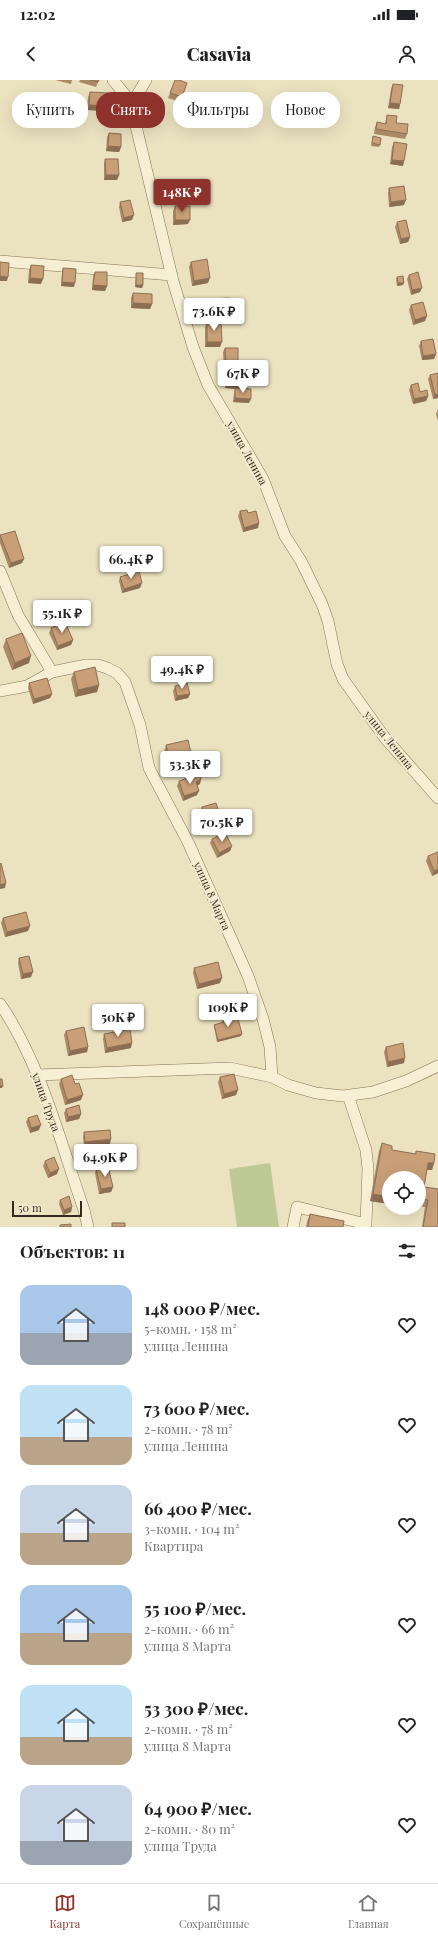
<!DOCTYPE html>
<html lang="ru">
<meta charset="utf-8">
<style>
body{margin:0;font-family:"Playfair Display",serif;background:#f6f6f6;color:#202124;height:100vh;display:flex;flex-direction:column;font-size:15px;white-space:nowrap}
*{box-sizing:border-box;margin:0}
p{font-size:13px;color:#757577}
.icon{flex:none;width:22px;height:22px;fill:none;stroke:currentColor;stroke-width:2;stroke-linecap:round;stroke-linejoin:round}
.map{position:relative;height:1147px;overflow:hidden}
.drawer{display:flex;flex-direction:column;background:#fff;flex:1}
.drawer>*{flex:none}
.hud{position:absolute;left:12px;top:12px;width:414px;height:36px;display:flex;gap:8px}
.buttons{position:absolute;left:382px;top:1091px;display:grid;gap:8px}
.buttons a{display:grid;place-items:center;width:44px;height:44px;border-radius:50%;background:#fff;box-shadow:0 4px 16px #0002;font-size:20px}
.scale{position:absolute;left:12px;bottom:10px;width:70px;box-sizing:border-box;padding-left:4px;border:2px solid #342a1d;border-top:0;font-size:11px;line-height:14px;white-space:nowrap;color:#342a1d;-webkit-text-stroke:3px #f3eccf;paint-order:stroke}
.price{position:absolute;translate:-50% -34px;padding:0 9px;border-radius:4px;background:#fff;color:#222;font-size:13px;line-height:26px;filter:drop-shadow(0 1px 2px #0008)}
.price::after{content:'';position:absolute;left:50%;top:24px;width:12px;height:9px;margin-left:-6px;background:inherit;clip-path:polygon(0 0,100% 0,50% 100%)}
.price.selected{background:#90322c;color:#fff}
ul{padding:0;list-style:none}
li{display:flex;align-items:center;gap:12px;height:100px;padding:0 20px}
li span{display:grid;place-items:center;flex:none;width:112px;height:80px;border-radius:12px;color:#555}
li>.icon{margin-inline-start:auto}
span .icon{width:48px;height:48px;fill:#fffc;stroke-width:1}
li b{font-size:17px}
h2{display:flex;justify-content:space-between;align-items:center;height:48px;padding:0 20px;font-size:17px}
.chip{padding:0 14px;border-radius:16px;background:#fff;box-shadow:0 4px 16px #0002;font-size:14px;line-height:36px}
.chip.selected{background:#90322c;color:#fff}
.status{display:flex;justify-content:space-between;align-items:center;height:28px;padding:0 20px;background:#fff;direction:ltr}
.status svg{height:11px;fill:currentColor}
header{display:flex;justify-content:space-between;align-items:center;height:52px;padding:0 20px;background:#fff;font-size:18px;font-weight:800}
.menu{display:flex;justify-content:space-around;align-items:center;height:56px;border-top:1px solid #e0e0e0;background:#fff;font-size:11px;color:#757577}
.menu a{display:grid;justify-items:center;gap:2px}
.menu .selected{color:#90322c}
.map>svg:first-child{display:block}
.green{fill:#bfc995}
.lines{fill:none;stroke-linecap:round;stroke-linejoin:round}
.minor-casing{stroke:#847359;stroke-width:12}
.minor{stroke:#f7efd3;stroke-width:11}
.wall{fill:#ac8966}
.shaded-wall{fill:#8c6f53}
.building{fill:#c89f77;stroke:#8c6f53}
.labels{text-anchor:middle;stroke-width:4;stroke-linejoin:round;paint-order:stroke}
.street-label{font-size:11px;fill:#342a1d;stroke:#f3eccf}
</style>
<div class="status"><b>12:02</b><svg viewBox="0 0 49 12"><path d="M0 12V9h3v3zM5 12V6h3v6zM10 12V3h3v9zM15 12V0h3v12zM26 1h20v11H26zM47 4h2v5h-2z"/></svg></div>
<header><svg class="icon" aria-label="back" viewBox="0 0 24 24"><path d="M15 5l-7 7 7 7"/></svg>Casavia<svg class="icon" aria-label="person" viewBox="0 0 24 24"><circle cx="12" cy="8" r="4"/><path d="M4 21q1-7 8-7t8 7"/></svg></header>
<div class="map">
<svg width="438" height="1147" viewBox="0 0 438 1147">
<rect width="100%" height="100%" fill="#ebe2c0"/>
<path class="green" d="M270,1083l9,64h-42l-8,-58z"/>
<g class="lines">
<defs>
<path id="minor" d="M113,0l17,21
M146,0l-10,17 -6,4 43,180 20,66 15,38 55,94 22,57 16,25 21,43 6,17 9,43 6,15 42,59 53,60
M0,181l172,14
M0,491l18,44 34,57
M0,611l27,-5 25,-14 34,-7h12l9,3 10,5 8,9 15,43 9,43 39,74 60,134 15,43 7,28 2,30
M0,924c40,57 61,140 84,206l4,17
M37,995l193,-7 42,9 16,8 28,8 27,3 30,-4 33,-11 32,-15
M293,1147l4,-20 69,17 2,-55 -2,-19 -18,-55"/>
</defs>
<use href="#minor" class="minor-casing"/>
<use href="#minor" class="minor"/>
</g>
<path class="wall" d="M55,0h17l-1,4z
M80,0h19l-3,7 -17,-5z
M175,0l12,3 -7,19 -12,-4z
M393,4l7,20 -1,5 -11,-1 3,-19z
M90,12l17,14 -2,5 -18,-1 1,-13z
M387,35l9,8 11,11 -2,5 -31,-5 1,-7 2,-5 8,2z
M109,53l12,14 -2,5 -13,-1 1,-14z
M373,56l7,9 -1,2 -8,-1z
M394,62l10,19 -1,5 -13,-2 2,-17z
M105,79l14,16 -2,5h-13v-16z
M389,108l15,17 -15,2 -1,-14z
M120,122l12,18 -10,2 -3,-15z
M175,126l13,18 -15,1v-14z
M397,142l13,15 -2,5 -8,2 -5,-17z
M191,182l17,21 -16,3 -3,-19z
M31,185l10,19 -13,-1 1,-13z
M63,188l11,19 -13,-1 1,-13z
M95,192l12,14 -2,5 -13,-1 1,-14z
M136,193l7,12 -1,3 -7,-1 1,-11z
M409,195l11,17 -9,3 -4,-16z
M397,197l6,8 -6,1 -1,-7z
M133,213l19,11 -2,5 -19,-1v-10z
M211,219l17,20 -19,1v-16z
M411,225l14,16 -12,4 -4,-15z
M207,242l13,25h-15v-20z
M421,261l15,13 -2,5 -12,1 -3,-14z
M225,268l12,23 -13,-1 -1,-18z
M227,292l13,12 -1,4 10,15 -16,-1 1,-9 1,-4 -10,-1v-11z
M430,295l8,23 -5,1 -5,-20z
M411,305l9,7 8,4 -2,5 -13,3 -4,-14z
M438,329v12l-2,-7z
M240,431l18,17 -15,4 -5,-16z
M0,455l22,28 -13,5 -9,-25z
M120,497l20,11 -18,5 -3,-12z
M51,548l22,12 -2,5 -14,5 -8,-17z
M6,559l23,24 -17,7 -9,-23z
M74,592l25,13 -2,7 -22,5 -4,-18z
M29,603l23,11 -2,4 -17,6 -5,-16z
M175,606l15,8 -2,4 -13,3 -2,-10z
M166,665l23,19 -21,5 -4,-17z
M201,699l-1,5 -3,1v10l-14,6 -6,-15 2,-5z
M202,727l19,11 -2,5 -14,5 -5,-16z
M212,759l20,7 -2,5 -13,7 -7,-15z
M428,776l10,17 -6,3 -6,-15z
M3,838l25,13 -23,6 -4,-14z
M19,878l12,19 -10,2 -3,-16z
M194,888l26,15 -23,6 -4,-16z
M223,938l18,18 -24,6 -3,-15v-2l9,-3 -1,-1z
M66,951l22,16 -1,5 -19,4 -4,-21z
M104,954l27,14 -26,5 -2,-14z
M386,967l18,16 -17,4 -3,-15z
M220,997l16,18 -14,4 -4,-17z
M61,999l20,21 -16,5 -6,-21z
M66,1029l15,5 -2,5 -13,3 -2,-9z
M28,1038l11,12 -9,3 -4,-11z
M84,1052l26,12 -26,2 -1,-9z
M382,1063l10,7 23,4 1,-3 18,12 -2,7h-5l-3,17 14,40h-16l3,-20 -6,-1v-28h-30v26l-19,-3 9,-50z
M45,1081l12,13 -9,4 -5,-12z
M96,1089l17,18 -2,5 -12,2 -4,-21z
M60,1120l12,7 -1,5 -8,3 -4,-11z
M310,1134l33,13h-37l1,-5z"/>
<path class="shaded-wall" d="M390,23l10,1 -1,5 -11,-1z
M89,25l18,1 -2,5 -18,-1z
M108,66l13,1 -2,5 -13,-1z
M392,80l12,1 -1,5 -13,-2z
M106,95h13l-2,5h-13z
M406,120l-2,5 -15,2 2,-5z
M134,135l-2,5 -10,2 2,-4z
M175,140h15l-2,4 -15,1z
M410,157l-2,5 -8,2 1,-5z
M0,196l8,1 -1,4h-7z
M30,198l13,1 -2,5 -13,-1z
M210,198l-2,5 -16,3 2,-5z
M62,202l13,1 -1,4 -13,-1z
M398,203h6l-1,2 -6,1z
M93,205l14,1 -2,5 -13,-1z
M136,205h7l-1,3 -7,-1z
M422,208l-2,4 -9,3 1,-5z
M133,223l19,1 -2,5 -19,-1z
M229,234l-1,5 -19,1 2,-5z
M427,236l-2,5 -12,4 2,-5z
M207,262h15l-2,5h-15z
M436,274l-2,5 -12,1 1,-4z
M226,285l12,1 -1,5 -13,-1z
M227,303l13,1 -2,5 -13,-1z
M438,314v4l-5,1 2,-4z
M428,316l-2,5 -13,3 1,-5z
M235,318l16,1 -2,4 -16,-1z
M259,443l-1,5 -15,4 1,-4z
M24,479l-2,4 -13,5 2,-5z
M142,503l-2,5 -18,5 2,-4z
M73,560l-2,5 -14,5 1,-4z
M31,576l-2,7 -17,7 3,-7z
M99,605l-2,7 -22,5 3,-7z
M52,614l-2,4 -17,6 1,-5z
M190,614l-2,4 -13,3 2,-5z
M192,677l-3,7 -21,5 2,-7z
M201,699l-1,5 -5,3 1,-5z
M199,711l-2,4 -14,6 1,-5z
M221,738l-2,5 -14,5 1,-5z
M232,766l-2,5 -13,7 2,-5z
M438,789v4l-6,3 2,-5z
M6,803l-1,5 -5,1v-4z
M30,846l-2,5 -23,6 2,-5z
M33,892l-2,5 -10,2 2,-5z
M222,898l-2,5 -23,6 2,-5z
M242,954l-1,2 -24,6 1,-2z
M132,963l-1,5 -26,5 2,-5z
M88,967l-1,5 -19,4 2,-5z
M405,978l-1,5 -17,4 1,-5z
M0,1006h3l-1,2h-2z
M238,1010l-2,5 -14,4 2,-5z
M83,1015l-2,5 -16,5 2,-5z
M81,1034l-2,5 -13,3 2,-5z
M41,1045l-2,5 -9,3 1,-5z
M111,1059l-1,5 -26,2 1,-4z
M428,1083h6l-2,7h-6z
M59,1089l-2,5 -9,4 2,-5z
M113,1107l-2,5 -12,2 2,-5z
M373,1114l16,3v7l-19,-3z
M72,1127l-1,5 -8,3 1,-5z"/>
<path class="building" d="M90,0h9l-1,2z
M175,0h4l8,3 -5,14 -12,-4z
M393,4l10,1 -3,19 -10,-1z
M90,12l18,1 -1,13 -18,-1z
M387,35l10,1 -1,7 12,1 -1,10 -31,-5 1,-7 9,2z
M109,53l12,1v13l-13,-1z
M373,56l8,2 -1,7 -8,-2z
M394,62l13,2 -3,17 -12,-1z
M105,79h13l1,16h-13z
M404,106l2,14 -15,2 -2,-14z
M130,120l4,15 -10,3 -4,-16z
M175,126h15v14h-15z
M406,140l4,17 -9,2 -4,-17z
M207,179l3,19 -16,3 -3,-19z
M0,182l9,1 -1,14 -8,-1z
M31,185l13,1 -1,13 -13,-1z
M63,188l13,1 -1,14 -13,-1z
M95,192h12v14l-14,-1z
M418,192l4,16 -10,2 -3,-15z
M136,193h7v12h-7z
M403,196l1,7h-6l-1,-6z
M133,213l19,1v10l-19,-1z
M229,218v16l-18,1v-16z
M423,222l4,14 -12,4 -4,-15z
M207,242h14l1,20h-15z
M433,259l3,15 -13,2 -2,-15z
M225,268h13v18l-12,-1z
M227,292l14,1 -1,11 -13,-1z
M438,293v21l-3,1 -5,-20z
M418,303l2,9 7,-2 1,6 -14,3 -3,-14z
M235,308l16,1v10l-16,-1z
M247,430l1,3 8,-2 3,12 -15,5 -4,-17z
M15,451l9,28 -13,4 -11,-28z
M139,491l3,12 -18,6 -4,-12z
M65,542l8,18 -15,6 -7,-18z
M22,553l9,23 -16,7 -9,-24z
M95,587l4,18 -21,5 -4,-18z
M47,598l5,16 -18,5 -5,-16z
M187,603l3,11 -13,2 -2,-10z
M188,660l4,17 -22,5 -4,-17z
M200,694l1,5 -5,3 3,9 -15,5 -5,-15z
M216,723l5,15 -15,5 -4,-16z
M225,753l7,13 -13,7 -7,-14z
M438,772v17l-4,2 -6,-15z
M1,783l5,20 -6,2v-21z
M26,832l4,14 -23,6 -4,-14z
M29,876l4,16 -10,2 -4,-16z
M218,882l4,16 -23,6 -5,-16z
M237,935l5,19 -24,6 -4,-15 10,-3 -1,-4z
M84,947l4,20 -18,4 -4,-20z
M130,949l2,14 -25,5 -3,-14z
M403,963l2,15 -17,4 -2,-15z
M234,994l4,16 -14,4 -4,-17z
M72,995l3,9 4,-1 4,12 -16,5 -6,-21z
M0,999h2l1,7h-3z
M79,1025l2,9 -13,3 -2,-8z
M37,1035l4,10 -10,3 -3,-10z
M110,1050l1,9 -26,3 -1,-10z
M382,1063l10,3v4l24,4v-3l19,3 -1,9h-6l-4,24 14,2v38h-15l5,-27 -9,-1v-21h-30v19l-16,-3z
M54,1077l5,12 -9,4 -5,-12z
M108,1086l5,21 -12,2 -5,-20z
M69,1116l3,11 -8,3 -4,-10z
M310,1134l34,7 -1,6h-35z
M112,1143h13v4h-13z
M71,1144v3h-11v-2z"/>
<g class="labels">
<g class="street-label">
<text transform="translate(247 373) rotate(61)" y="4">улица Ленина</text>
<text transform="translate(389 660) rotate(51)" y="4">улица Ленина</text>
<text transform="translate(212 816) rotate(66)" y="4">улица 8 Марта</text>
<text transform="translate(46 1022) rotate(70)" y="4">улица Труда</text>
</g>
</g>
</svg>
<div class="buttons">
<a><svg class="icon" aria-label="locate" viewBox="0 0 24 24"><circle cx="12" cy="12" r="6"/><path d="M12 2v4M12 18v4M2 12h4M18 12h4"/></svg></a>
</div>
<div class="scale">50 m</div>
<b class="price selected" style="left:182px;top:133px">148K ₽</b>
<b class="price" style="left:214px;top:252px">73.6K ₽</b>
<b class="price" style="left:243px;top:314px">67K ₽</b>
<b class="price" style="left:131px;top:500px">66.4K ₽</b>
<b class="price" style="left:62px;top:554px">55.1K ₽</b>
<b class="price" style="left:182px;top:610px">49.4K ₽</b>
<b class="price" style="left:190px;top:705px">53.3K ₽</b>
<b class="price" style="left:222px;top:763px">70.5K ₽</b>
<b class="price" style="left:228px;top:948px">109K ₽</b>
<b class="price" style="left:118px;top:958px">50K ₽</b>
<b class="price" style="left:105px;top:1098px">64.9K ₽</b>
<div class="hud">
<a class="chip">Купить</a>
<a class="chip selected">Снять</a>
<a class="chip">Фильтры</a>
<a class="chip">Новое</a>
</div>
</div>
<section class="drawer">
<h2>Объектов: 11<svg class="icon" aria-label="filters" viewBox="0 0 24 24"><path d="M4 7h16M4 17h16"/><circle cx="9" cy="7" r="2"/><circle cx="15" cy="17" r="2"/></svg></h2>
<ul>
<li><span style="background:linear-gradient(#a9c7e8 60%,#9aa5b1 0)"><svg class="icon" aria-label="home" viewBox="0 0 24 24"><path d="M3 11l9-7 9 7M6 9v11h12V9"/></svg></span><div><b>148 000 ₽/мес.</b><p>5-комн. · 158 m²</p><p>улица Ленина</p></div><svg class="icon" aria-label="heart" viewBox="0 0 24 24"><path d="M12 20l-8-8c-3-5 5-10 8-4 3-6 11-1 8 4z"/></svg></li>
<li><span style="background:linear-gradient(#bfe0f5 65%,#b9a48a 0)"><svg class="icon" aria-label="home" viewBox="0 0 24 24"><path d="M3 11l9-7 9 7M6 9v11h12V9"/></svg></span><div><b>73 600 ₽/мес.</b><p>2-комн. · 78 m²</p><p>улица Ленина</p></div><svg class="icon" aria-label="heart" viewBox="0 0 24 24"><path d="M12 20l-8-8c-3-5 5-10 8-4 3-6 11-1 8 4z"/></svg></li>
<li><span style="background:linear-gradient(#c9d6e8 60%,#b9a48a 0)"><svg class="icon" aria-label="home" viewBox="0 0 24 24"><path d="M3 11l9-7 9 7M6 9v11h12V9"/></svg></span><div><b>66 400 ₽/мес.</b><p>3-комн. · 104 m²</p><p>Квартира</p></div><svg class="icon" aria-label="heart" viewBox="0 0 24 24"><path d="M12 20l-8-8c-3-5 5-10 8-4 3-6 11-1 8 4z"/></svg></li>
<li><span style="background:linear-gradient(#a9c7e8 60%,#b9a48a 0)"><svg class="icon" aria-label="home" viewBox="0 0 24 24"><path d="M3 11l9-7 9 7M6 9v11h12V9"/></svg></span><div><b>55 100 ₽/мес.</b><p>2-комн. · 66 m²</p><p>улица 8 Марта</p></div><svg class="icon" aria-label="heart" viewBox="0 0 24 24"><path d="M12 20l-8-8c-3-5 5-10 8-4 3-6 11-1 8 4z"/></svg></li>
<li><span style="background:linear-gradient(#bfe0f5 65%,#b9a48a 0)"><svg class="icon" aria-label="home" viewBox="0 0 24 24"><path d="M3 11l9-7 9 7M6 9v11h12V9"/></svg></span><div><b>53 300 ₽/мес.</b><p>2-комн. · 78 m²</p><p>улица 8 Марта</p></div><svg class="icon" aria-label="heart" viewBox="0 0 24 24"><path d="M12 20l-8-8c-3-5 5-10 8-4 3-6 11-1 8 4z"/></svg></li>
<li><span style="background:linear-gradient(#c9d6e8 70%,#9aa5b1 0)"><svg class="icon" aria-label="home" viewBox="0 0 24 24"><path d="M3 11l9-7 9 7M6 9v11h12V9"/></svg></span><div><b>64 900 ₽/мес.</b><p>2-комн. · 80 m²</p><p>улица Труда</p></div><svg class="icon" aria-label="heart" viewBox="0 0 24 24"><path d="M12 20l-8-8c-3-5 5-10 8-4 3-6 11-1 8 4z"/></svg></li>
</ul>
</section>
<nav class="menu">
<a class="selected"><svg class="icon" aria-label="map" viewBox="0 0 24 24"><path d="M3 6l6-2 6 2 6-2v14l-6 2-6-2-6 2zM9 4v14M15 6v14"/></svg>Карта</a>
<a><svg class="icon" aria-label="saved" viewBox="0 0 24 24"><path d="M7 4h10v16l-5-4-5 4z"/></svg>Сохранённые</a>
<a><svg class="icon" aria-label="home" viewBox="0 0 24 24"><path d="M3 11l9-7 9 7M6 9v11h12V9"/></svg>Главная</a>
</nav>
